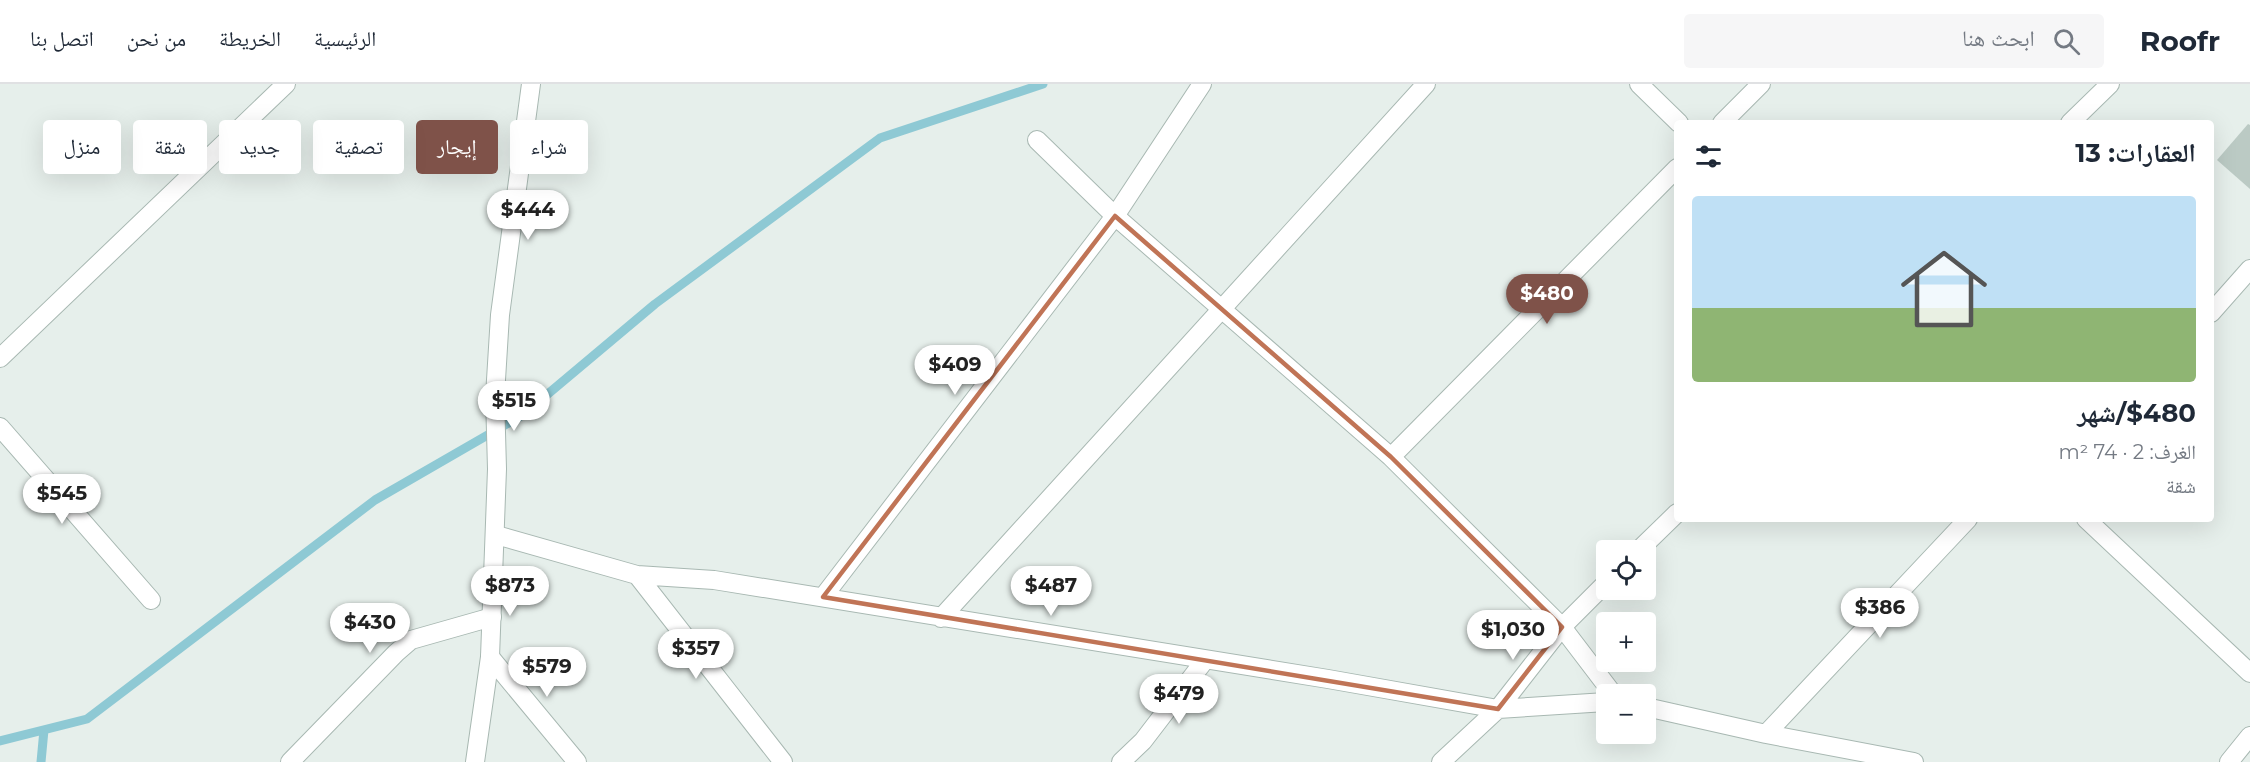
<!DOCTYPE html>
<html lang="ar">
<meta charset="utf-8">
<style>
body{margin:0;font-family:Montserrat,"Noto Naskh Arabic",sans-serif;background:#f6f6f7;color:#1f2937;direction:rtl;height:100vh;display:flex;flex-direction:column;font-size:22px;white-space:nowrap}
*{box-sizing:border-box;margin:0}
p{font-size:20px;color:#747a83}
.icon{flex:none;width:33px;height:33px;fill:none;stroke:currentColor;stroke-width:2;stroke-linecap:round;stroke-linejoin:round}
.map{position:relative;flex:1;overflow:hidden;direction:ltr}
.side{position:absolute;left:1674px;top:36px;width:540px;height:402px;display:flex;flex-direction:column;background:#fff;border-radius:6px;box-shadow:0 6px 24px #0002;direction:rtl}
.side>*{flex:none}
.hud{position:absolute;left:18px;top:36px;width:570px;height:54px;direction:rtl;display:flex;gap:12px}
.buttons{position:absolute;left:1596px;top:456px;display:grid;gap:12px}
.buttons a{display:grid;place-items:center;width:60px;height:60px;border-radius:6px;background:#fff;box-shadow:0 6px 24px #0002;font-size:30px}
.price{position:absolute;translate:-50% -51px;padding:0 14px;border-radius:21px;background:#fff;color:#222;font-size:20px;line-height:39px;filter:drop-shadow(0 2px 3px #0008)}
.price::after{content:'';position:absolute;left:50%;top:36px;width:18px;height:14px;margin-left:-9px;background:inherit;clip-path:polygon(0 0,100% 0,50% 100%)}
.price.current{background:#7f5249;color:#fff}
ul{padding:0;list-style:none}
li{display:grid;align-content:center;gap:12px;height:318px;padding:0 18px}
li+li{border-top:2px solid #e0e1e3}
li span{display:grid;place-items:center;height:186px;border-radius:6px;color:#555}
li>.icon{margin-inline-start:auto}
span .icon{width:108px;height:108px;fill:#fffc;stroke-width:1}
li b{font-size:26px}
h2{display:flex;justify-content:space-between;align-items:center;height:72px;padding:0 18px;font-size:26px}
.chip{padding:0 21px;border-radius:6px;background:#fff;box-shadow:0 6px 24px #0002;font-size:21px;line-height:54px}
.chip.current{background:#7f5249;color:#fff}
header{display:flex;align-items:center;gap:36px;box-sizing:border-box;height:84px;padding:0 30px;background:#fff;border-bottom:2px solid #e0e1e3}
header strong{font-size:28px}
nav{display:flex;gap:33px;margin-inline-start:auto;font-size:21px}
.search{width:420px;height:54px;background:#f6f6f7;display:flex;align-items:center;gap:15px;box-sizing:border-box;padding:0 21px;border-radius:6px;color:#747a83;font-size:22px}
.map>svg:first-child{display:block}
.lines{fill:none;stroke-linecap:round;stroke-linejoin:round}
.stream{stroke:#8ec9d4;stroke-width:9}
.building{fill:#bbcac4}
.minor-casing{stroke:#a8b8b2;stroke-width:20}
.tertiary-casing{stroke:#a8b8b2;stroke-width:20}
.minor{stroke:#fff;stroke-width:18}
.tertiary{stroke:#fff;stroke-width:18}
.marked{fill:none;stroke:#c07456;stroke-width:4.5;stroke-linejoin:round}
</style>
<header>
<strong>Roofr</strong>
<div class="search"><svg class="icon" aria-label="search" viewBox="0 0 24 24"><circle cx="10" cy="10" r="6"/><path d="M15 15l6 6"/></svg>ابحث هنا</div>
<nav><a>الرئيسية</a><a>الخريطة</a><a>من نحن</a><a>اتصل بنا</a></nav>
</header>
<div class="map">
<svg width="2250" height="678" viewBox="0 0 2250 678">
<rect width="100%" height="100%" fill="#e6efeb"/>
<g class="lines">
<path class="stream" d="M0,657l87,-22 288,-219 149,-86 131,-110 225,-166 163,-54
M41,678l3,-32"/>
</g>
<path class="building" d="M2248,40l2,1v64l-33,-29z"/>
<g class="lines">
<defs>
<path id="minor" d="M1639,0l40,39
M1722,39l39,-39
M2070,39l40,-39
M1037,56l78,76 276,241 171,170 51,67
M2211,229l39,-44
M0,274l286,-274
M0,343l151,173
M1391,373l286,-289
M2086,435l164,154
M496,451l141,40 77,5 614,99 170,30 108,-7
M1639,466l38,-37
M637,491l146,187
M823,513l292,-381 87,-132
M941,534l485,-534
M490,573l87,105
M1646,623l120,27 148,28
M1766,650l202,-215
M290,678l106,-109 15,-13 81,-23
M1121,678l22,-21 62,-81
M1441,678l57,-53 64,-82 44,-44
M2229,678l21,-26"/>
<path id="tertiary" d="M475,678l15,-105 7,-188 -2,-73 5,-81 31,-231"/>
</defs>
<use href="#minor" class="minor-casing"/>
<use href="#tertiary" class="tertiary-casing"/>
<use href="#minor" class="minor"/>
<use href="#tertiary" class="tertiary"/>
</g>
<path class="marked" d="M1115,132l276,241 171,170 -64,82 -675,-112z"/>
</svg>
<div class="buttons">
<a><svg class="icon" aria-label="locate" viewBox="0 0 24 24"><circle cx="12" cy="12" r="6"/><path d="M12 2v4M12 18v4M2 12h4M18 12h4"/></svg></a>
<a>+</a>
<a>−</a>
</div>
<b class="price" style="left:528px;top:157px">$444</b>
<b class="price current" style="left:1547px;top:241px">$480</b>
<b class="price" style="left:955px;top:312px">$409</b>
<b class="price" style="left:514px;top:348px">$515</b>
<b class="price" style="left:62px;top:441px">$545</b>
<b class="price" style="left:510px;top:533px">$873</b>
<b class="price" style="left:1051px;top:533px">$487</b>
<b class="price" style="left:1880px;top:555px">$386</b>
<b class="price" style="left:370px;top:570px">$430</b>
<b class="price" style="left:1513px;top:577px">$1,030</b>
<b class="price" style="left:696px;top:596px">$357</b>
<b class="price" style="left:547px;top:614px">$579</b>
<b class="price" style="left:1179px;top:641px">$479</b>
<div class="hud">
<a class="chip">شراء</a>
<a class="chip current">إيجار</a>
<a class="chip">تصفية</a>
<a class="chip">جديد</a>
<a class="chip">شقة</a>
<a class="chip">منزل</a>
</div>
<section class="side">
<h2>العقارات: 13<svg class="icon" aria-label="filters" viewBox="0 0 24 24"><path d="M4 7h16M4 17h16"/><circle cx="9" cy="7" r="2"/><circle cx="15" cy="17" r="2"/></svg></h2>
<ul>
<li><span style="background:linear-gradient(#bfe0f5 60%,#8fb573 0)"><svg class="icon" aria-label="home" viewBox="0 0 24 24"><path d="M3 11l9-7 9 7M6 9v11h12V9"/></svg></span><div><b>$480/شهر</b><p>الغرف: 2 · 74 m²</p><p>شقة</p></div></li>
</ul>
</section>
</div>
